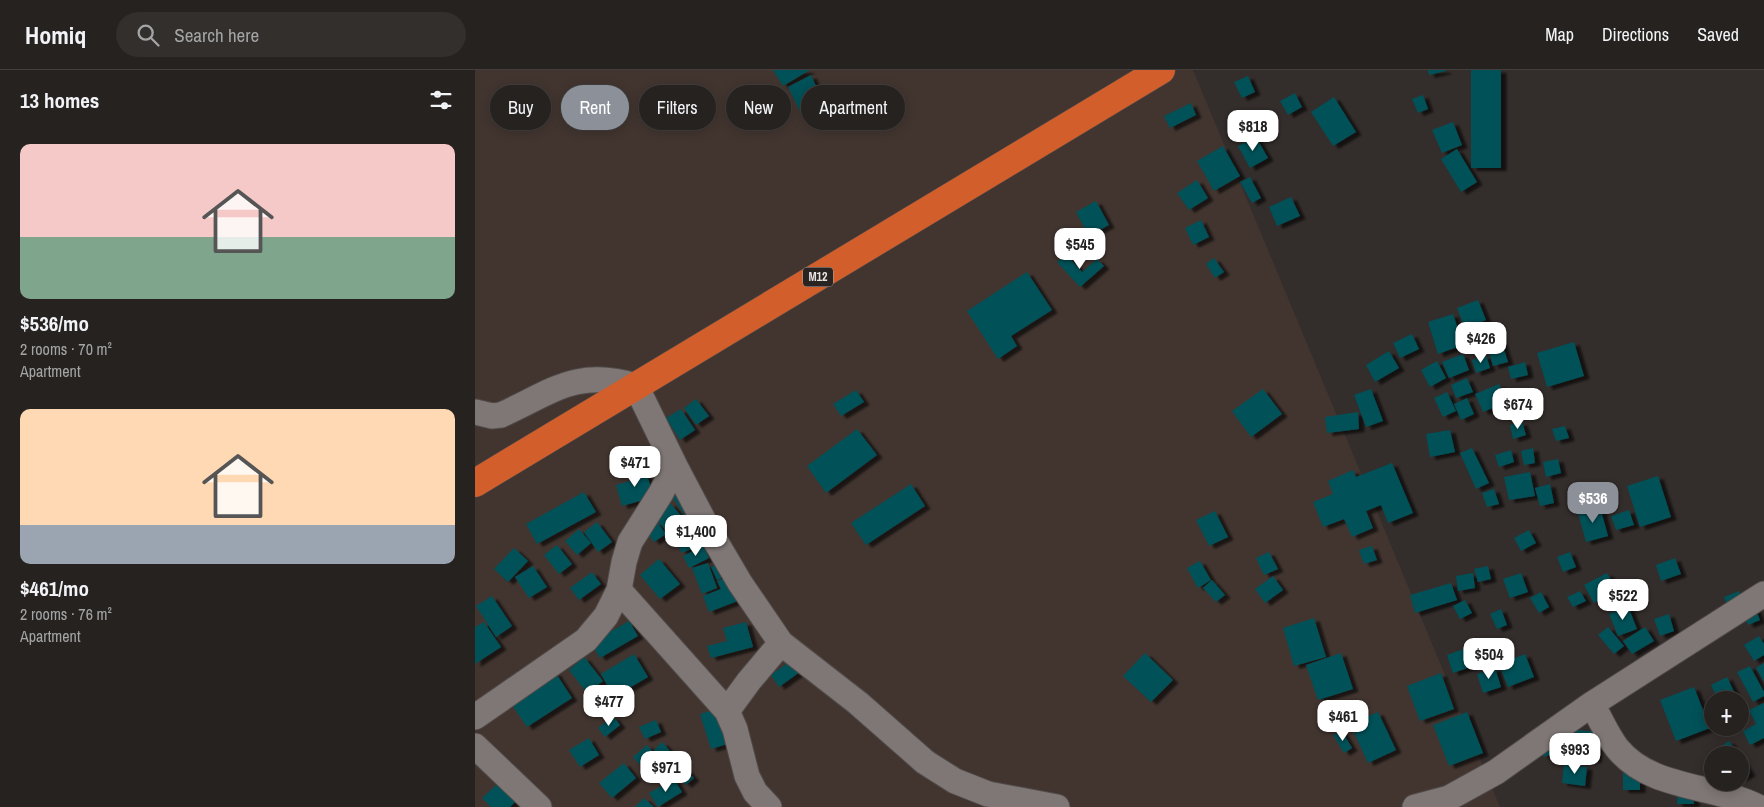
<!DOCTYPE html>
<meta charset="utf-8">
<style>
body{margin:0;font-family:"Archivo Narrow",sans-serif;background:#322f2d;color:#f1f3f6;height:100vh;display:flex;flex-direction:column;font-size:19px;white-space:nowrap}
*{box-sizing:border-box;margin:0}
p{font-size:16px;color:#a4a4a5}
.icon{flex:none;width:28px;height:28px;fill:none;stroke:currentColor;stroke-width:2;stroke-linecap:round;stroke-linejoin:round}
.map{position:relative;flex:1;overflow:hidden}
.drawer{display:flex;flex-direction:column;background:#262220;width:475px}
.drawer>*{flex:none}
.guide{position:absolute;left:15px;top:15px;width:475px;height:45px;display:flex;gap:10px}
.tools{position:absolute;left:1229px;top:621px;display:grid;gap:10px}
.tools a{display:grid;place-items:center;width:45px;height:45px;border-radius:50%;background:#262220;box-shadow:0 2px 12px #0003,0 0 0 1px #423f3e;font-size:25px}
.price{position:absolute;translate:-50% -42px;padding:0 11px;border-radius:10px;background:#fff;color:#222;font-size:16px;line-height:32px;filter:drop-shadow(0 1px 2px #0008)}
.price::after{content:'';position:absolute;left:50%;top:30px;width:15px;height:11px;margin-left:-8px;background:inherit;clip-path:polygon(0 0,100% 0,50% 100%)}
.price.on{background:#8c9099;color:#fff}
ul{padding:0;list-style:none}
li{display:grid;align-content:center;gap:10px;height:265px;padding:0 20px}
li span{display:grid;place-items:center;height:155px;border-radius:10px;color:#555}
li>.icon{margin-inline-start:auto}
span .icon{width:90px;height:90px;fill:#fffc;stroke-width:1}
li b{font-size:21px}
h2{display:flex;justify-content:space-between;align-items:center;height:60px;padding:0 20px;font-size:21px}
.chip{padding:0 18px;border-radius:22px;background:#262220;box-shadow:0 2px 12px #0003,0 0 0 1px #423f3e;font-size:18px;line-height:45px}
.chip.on{background:#8c9099;color:#fff}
header{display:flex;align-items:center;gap:30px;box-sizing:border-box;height:70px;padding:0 25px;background:#262220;border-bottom:1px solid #423f3e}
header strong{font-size:24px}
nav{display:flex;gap:28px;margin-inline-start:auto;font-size:18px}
.search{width:350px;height:45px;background:#322f2d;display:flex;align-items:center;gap:12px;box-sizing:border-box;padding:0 18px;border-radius:28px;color:#a4a4a5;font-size:19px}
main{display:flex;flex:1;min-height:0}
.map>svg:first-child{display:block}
.built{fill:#423530}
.building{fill:#015159;filter:url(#shadow)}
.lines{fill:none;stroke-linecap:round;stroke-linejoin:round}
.minor-casing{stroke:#504b49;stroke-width:27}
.highway-casing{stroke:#504b49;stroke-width:29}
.minor{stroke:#7f7775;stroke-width:25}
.highway{stroke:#d15e2b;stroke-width:28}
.labels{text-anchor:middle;stroke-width:4;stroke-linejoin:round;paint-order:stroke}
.shield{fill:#292321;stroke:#afaaa8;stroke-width:1}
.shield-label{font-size:12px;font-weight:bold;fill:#e8e4e2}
</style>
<header>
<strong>Homiq</strong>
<div class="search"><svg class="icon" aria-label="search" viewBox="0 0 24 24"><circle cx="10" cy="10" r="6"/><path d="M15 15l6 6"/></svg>Search here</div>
<nav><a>Map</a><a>Directions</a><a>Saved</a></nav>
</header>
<main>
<section class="drawer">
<h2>13 homes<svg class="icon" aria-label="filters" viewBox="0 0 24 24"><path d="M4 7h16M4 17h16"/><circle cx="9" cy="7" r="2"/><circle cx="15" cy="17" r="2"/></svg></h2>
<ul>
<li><span style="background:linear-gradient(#f6c9c9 60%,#7fa58c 0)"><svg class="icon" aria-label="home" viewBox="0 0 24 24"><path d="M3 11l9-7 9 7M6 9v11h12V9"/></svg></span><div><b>$536/mo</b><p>2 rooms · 70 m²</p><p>Apartment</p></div></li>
<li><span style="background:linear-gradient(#ffd9b3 75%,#9aa5b1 0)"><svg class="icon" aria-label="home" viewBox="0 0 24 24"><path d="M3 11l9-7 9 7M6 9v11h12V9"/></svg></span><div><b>$461/mo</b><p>2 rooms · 76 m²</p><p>Apartment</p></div></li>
</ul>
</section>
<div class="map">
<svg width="1289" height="737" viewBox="0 0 1289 737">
<defs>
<filter id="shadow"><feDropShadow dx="5.5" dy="3" stdDeviation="1" flood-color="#0009"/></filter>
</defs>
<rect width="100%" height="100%" fill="#332d2b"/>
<path class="built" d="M0,0h718l307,737h-1025z"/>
<path class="building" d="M298,0h37l-27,16z
M953,0h18v1l-17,4z
M996,0h30v98h-30z
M336,5l12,26 -22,12 -13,-26z
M773,6l7,16 -13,6 -8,-16z
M820,23l7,14 -14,8 -8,-14z
M948,25l5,14 -10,4 -6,-14z
M859,27l22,35 -23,14 -22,-34z
M716,33l5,12 -26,13 -6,-12z
M978,52l9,23 -20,8 -10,-23z
M781,67l12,21 -18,10 -12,-22z
M748,76l17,30 -26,15 -17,-30z
M982,79l20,33 -16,10 -20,-33z
M775,107l11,21 -9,5 -12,-21z
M722,110l11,18 -19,12 -12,-17z
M816,127l9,19 -23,10 -8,-19z
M621,131l13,24 -20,11 -13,-24z
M726,150l8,17 -16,8 -8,-17z
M591,184l16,18 15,-13 7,7 -24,21 -23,-25z
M739,188l10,14 -9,6 -9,-14z
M552,202l25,38 -41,26 6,10 -19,13 -31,-48z
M1003,230l8,20 -21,8 -8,-20z
M978,244l10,31 -25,9 -10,-32z
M1022,258l11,34 -15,4 -10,-33z
M937,264l7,15 -19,9 -7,-15z
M1099,272l10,34 -37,11 -10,-34z
M914,281l10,17 -24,14 -9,-17z
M988,284l6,16 -20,8 -7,-16z
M1011,285l4,13 -14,5 -4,-13z
M962,291l9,17 -16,9 -9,-17z
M1050,292l3,13 -17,4 -3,-12z
M992,308l6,14 -17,6 -5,-13z
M1024,314l8,18 -24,10 -8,-18z
M788,319l19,25 -31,23 -19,-26z
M896,319l12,32 -17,6 -12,-32z
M381,320l8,12 -23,14 -8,-12z
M972,322l9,19 -13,6 -9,-19z
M992,328l7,16 -13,6 -7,-16z
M221,329l13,17 -13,9 -12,-17z
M206,339l14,21 -15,10 -14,-22z
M883,342l1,17 -32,4 -2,-16z
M1047,352l4,13 -13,4 -3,-14z
M1090,356l4,12 -13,3 -4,-12z
M382,359l20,26 -51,38 -19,-27z
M975,360l5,22 -25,5 -4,-23z
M997,378l17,35 -13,6 -16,-36z
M1058,378l2,15 -11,2 -3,-14z
M1036,380l3,12 -15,5 -4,-12z
M1083,389l3,14 -15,4 -3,-15z
M917,393l21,50 -25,10 -7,-18 -15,6 7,17 -21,9 -8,-18 -21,8 -10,-25 20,-8 -5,-13 25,-11 3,7z
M169,396l10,31 -32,9 -6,-21 17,-5 -3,-10z
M1055,402l5,24 -26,4 -5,-23z
M1183,406l13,41 -31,10 -13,-41z
M436,414l14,22 -59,39 -15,-22z
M1075,414l4,19 -14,3 -5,-18z
M204,418l16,23 -9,6 -16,-23z
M1019,419l5,15 -12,3 -5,-14z
M1118,419l2,18 -15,2 -2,-18z
M109,422l12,20 -59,32 -11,-20z
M195,433l14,16 -16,14 -14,-16z
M1125,437l8,29 -22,6 -8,-29z
M1154,440l5,15 -18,5 -5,-14z
M740,441l13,26 -19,9 -13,-26z
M181,451l10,13 -12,8 -9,-12z
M122,452l15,20 -14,10 -14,-20z
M104,459l12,14 -14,12 -12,-14z
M1054,460l7,13 -15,8 -7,-13z
M222,467l3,9 -19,7 -3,-9z
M82,475l15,19 -13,10 -15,-19z
M228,476l6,12 -20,10 -6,-12z
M897,476l5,14 -13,4 -5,-14z
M39,478l14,13 -20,21 -14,-13z
M794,482l9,17 -14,6 -8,-17z
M1095,482l6,15 -13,5 -6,-15z
M1200,488l6,16 -20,7 -5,-16z
M184,489l21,25 -20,15 -20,-24z
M249,491l6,13 -13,6 -6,-13z
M725,491l11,19 -13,8 -11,-20z
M233,493l9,25 -15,6 -10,-26z
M58,496l14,21 -18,11 -14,-21z
M1013,496l3,13 -13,3 -4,-13z
M117,502l9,12 -22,16 -9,-12z
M998,503l2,15 -17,3 -2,-15z
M1046,503l7,19 -18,6 -7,-19z
M1132,503l10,17 -23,13 -10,-18z
M259,504l9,25 -34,13 -6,-16 18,-7 -4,-8z
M798,506l10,14 -18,13 -10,-14z
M737,510l13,15 -9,7 -13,-14z
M976,513l6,17 -42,13 -5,-18z
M1105,521l6,10 -13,6 -6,-10z
M1264,521l5,13 -15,6 -5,-13z
M1066,522l8,15 -10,6 -9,-15z
M17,526l20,30 -16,11 -20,-31z
M990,530l7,13 -12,6 -7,-13z
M1278,534l7,16 -12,5 -6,-16z
M1153,536l9,23 -19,7 -9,-22z
M1026,539l6,16 -10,4 -7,-15z
M1194,544l5,17 -14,5 -6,-17z
M839,548l12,39 -32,9 -11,-38z
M154,551l9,15 -38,22 -9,-15z
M9,552l17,25 -26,17v-37z
M271,552l7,25 -42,11 -4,-12 20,-5 -4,-13z
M1133,557l16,19 -10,8 -16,-19z
M1170,557l9,14 -22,13 -9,-13z
M1284,566l5,8v11l-10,6 -10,-16z
M997,576l7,18 -26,9 -6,-18z
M328,582l8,12 -32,23 -8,-12z
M670,583l28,27 -22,22 -28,-26z
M866,583l12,36 -35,11 -12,-35z
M159,584l14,23 -34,20 -13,-23z
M1050,584l9,23 -26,10 -9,-23z
M109,587l19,24 -16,12 -18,-23z
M1289,593v19l-8,-14z
M1275,596l14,26v4l-11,6 -16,-30z
M1020,598l6,19 -18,6 -6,-19z
M80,602l17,26 -45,29 -17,-25z
M966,603l13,36 -34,12 -13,-35z
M1252,607l11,23h-20l-7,-15z
M1219,617l16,41 -34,13 -16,-41z
M1289,633v35l-14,7 -7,-14 13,-7 -7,-14z
M248,637l11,35 -23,7 -11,-35z
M903,642l18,38 -28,13 -18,-39z
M992,642l16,41 -34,13 -16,-41z
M138,646l7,9 -15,12 -7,-9z
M181,650l5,12 -16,7 -6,-12z
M1086,657l8,20 -25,10 -8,-21z
M1101,660l23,2 -3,28 -23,-2z
M867,661l10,17 -8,5 -11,-18z
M114,668l10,17 -19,12 -11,-17z
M1254,671l9,14h-17l-4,-6z
M187,672l32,36 -8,7 -32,-35z
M172,675l6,7 -14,12 -6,-7z
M1265,687l10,16 -10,6z
M149,693l12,15 -24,20 -13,-15z
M1089,695l23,2 -2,19 -23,-3z
M1148,703h17v17h-17z
M28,709l17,18 -10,10h-19l-9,-9z
M199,709l8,13 -24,15 -9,-14z
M1203,714h16v20h-17z
M169,728l10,9h-19z"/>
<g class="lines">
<defs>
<path id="minor" d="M0,342l17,4 9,-1c51,-23 75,-47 135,-29l39,80 31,59 34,58 41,60 77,60 67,59 30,19 33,13 69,13
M144,520l108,121
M1117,634c8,14 15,31 25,44 34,42 96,36 141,59
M0,647l111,-77 20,-24 13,-26 5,-28 6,-20 31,-49 14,-27
M0,676l64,61
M294,737l-14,-15 -8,-16 -12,-47 -8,-18 22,-30 32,-38
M940,737l34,-9 47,-26 96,-68 172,-110"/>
<path id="highway" d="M0,413l686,-413"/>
</defs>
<use href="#minor" class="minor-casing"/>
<use href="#highway" class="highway-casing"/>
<use href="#minor" class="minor"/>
<use href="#highway" class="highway"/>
</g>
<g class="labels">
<rect class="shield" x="328" y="197.5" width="30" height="19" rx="4"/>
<g class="shield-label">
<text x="343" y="211">M12</text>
</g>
</g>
</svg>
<div class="tools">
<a>+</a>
<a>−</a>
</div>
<b class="price" style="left:778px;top:82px">$818</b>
<b class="price" style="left:605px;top:200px">$545</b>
<b class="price" style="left:1006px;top:294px">$426</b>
<b class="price" style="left:1043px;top:360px">$674</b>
<b class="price" style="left:160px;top:418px">$471</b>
<b class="price on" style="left:1118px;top:454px">$536</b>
<b class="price" style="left:221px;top:487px">$1,400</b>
<b class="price" style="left:1148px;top:551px">$522</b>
<b class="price" style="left:1014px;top:610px">$504</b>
<b class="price" style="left:134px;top:657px">$477</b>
<b class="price" style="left:868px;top:672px">$461</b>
<b class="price" style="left:1100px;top:705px">$993</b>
<b class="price" style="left:191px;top:723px">$971</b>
<div class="guide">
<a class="chip">Buy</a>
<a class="chip on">Rent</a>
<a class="chip">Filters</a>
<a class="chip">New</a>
<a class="chip">Apartment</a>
</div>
</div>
</main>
